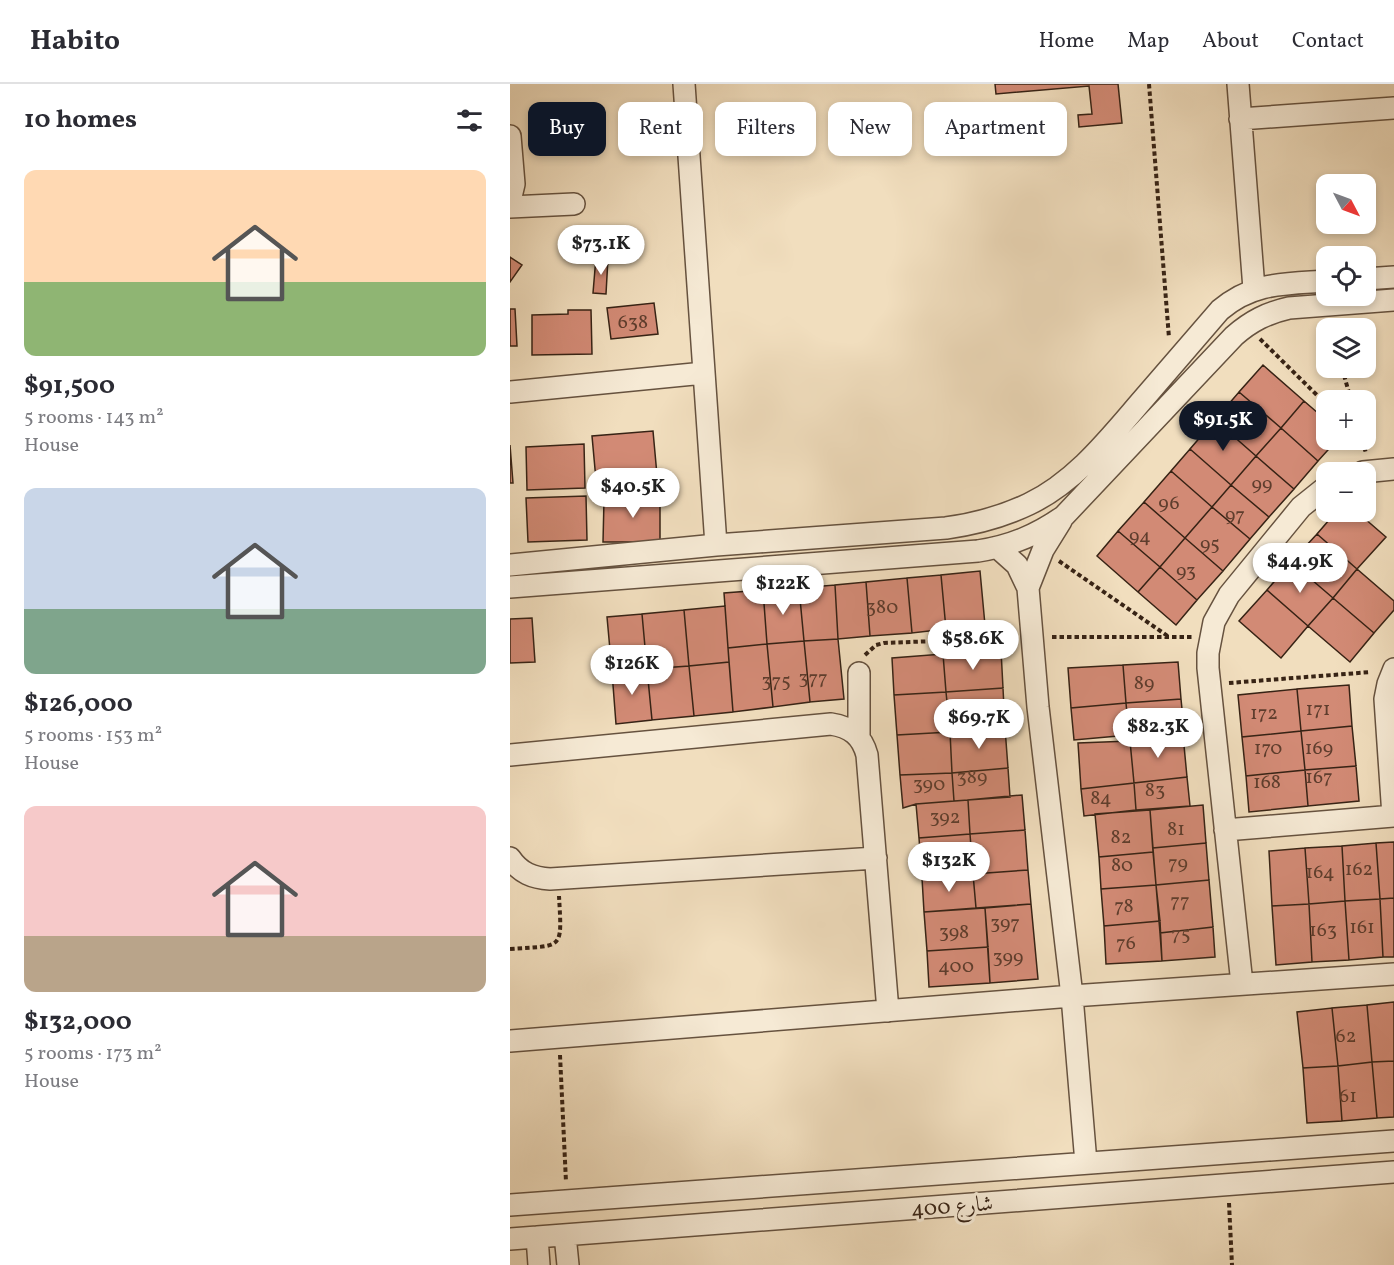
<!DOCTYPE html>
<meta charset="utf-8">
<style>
body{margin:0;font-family:Vollkorn,Amiri,serif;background:#f7f7f7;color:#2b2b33;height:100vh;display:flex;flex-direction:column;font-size:22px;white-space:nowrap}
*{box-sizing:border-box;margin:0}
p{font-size:20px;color:#7c7c81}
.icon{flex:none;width:33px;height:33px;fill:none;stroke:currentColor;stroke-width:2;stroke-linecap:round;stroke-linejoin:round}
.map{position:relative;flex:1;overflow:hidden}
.sheet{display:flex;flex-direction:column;background:#fff;width:510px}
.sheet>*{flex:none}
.banner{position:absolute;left:18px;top:18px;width:570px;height:54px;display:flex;gap:12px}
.needle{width:39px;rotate:131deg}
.tools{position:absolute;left:806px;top:90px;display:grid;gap:12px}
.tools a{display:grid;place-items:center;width:60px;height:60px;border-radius:12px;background:#fff;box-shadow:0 3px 9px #0003;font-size:30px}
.price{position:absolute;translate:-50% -51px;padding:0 14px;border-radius:21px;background:#fff;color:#222;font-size:20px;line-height:39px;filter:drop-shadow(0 2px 3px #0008)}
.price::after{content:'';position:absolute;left:50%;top:36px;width:18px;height:14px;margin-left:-9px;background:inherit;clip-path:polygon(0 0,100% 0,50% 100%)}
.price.on{background:#111827;color:#fff}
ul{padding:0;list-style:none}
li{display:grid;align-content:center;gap:12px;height:318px;padding:0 24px}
li span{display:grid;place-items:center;height:186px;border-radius:12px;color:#555}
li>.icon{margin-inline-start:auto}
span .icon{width:108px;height:108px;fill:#fffc;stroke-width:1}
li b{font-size:26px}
h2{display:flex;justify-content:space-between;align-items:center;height:72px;padding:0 24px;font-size:26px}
.pill{padding:0 21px;border-radius:12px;background:#fff;box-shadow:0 3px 9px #0003;font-size:21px;line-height:54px}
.pill.on{background:#111827;color:#fff}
header{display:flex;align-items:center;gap:36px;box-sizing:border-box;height:84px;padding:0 30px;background:#fff;border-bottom:2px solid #e1e1e2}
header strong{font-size:28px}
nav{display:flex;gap:33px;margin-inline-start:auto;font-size:21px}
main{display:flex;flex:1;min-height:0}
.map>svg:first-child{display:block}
.building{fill:#d28a75;stroke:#372315;stroke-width:1.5}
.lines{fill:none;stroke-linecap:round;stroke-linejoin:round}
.minor-casing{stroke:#66523f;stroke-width:24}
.path{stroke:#372315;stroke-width:4;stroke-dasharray:4.5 3;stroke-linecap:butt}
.minor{stroke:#f6ead5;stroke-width:21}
.labels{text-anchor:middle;stroke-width:6;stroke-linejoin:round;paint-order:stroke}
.number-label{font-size:20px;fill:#5e3d2d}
.street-label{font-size:22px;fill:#372315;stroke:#f6ead5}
</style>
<header>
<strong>Habito</strong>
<nav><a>Home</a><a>Map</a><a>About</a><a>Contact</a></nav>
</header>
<main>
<section class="sheet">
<h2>10 homes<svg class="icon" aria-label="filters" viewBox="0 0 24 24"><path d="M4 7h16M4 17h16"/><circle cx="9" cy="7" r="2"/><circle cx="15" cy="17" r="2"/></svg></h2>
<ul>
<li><span style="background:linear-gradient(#ffd9b3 60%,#8fb573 0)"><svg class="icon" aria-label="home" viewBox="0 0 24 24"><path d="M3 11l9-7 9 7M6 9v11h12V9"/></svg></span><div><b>$91,500</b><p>5 rooms · 143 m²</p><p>House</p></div></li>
<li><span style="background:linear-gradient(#c9d6e8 65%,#7fa58c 0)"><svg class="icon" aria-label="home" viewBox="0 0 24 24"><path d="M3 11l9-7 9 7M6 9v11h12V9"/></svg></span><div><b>$126,000</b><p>5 rooms · 153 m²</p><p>House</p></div></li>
<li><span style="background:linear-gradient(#f6c9c9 70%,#b9a48a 0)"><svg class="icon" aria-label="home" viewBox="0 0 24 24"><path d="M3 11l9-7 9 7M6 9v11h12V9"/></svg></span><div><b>$132,000</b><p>5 rooms · 173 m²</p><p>House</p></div></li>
</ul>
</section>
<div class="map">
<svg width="884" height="1181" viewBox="0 0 884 1181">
<rect width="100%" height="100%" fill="#f1debe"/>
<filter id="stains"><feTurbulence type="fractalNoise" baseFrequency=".00333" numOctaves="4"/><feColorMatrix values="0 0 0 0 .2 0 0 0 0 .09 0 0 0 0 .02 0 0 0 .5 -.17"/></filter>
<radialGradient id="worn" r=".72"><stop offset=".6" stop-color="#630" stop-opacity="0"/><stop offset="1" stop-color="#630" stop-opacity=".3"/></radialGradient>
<path class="building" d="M485,0h123l4,39 -43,4 -1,-12 14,-1 -3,-28 -93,8z
M0,173l12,8 -12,17z
M86,173l12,1 -2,36 -13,-1z
M144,219l4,31 -47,5 -4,-31z
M0,225h5l2,37h-7z
M58,226h23l1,44 -60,1v-40l36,-1z
M753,281l41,36 -23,27 -42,-36z
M729,308l42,36 -25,28 -41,-36z
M794,317l22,19v20h11l-19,21 -37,-33z
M705,336l41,36 -25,29 -41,-36z
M771,344l37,33 -24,28 -38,-33z
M143,347l4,44 -61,5 -4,-44z
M74,360l1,44 -58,2 -1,-43z
M0,361l3,38h-3z
M680,365l41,36 -19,22 -41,-36z
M746,372l38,33 -25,28 -38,-32z
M661,387l41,36 -27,31 -41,-36z
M721,401l38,32 -19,22 -38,-32z
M126,409h24v49h-57l1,-42h31z
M76,412l1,44 -59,2 -2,-44z
M634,418l41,36 -25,29 -42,-36z
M702,423l38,32 -27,32 -38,-33z
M826,428h21l29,25 -29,32 -40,-35z
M608,447l42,36 -22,25 -41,-36z
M807,450l40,35 -24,29 -42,-36z
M675,454l38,33 -26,29 -37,-33z
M781,478l42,36 -25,28 -41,-36z
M650,483l37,33 -21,25 -38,-33z
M847,485l37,32v9l-20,23 -41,-35z
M470,487l5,54 -39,4 -5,-54z
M431,491l5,54 -34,4 -5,-55z
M397,494l5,55 -42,3 -4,-54z
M356,498l4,54 -32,3 -3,-54z
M325,501l3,54 -34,2 -5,-53z
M289,504l5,53 -37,3 -4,-54z
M253,506l4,54 -39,4 -4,-55z
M757,506l41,36 -27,32 -42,-37z
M823,514l41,35 -24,29 -42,-36z
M215,522l4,56 -40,4 -5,-56z
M174,526l5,56 -42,3 -5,-55z
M132,530l5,55 -35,3 -5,-55z
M22,534l3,44 -25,1v-44z
M328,555l6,60 -34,3 -6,-61z
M294,557l6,61 -37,5 -6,-63z
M257,560l6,63 -40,5 -5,-64z
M491,566l2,38 -57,4 -3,-38z
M433,570l3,38 -52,3 -2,-37z
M219,578l4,50 -39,4 -5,-50z
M668,578l3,37 -55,4 -3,-38z
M613,581l3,38 -55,5 -3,-40z
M179,582l5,50 -42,4 -5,-51z
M137,585l5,51 -36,4 -4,-52z
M839,601l3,41 -51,5 -4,-42z
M493,604l2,40 -55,4 -4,-40z
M787,605l4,42 -59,6 -4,-42z
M436,608l4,40 -53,3 -3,-40z
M671,615l3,30 -55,6 -3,-32z
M616,619l3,32 -55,5 -3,-32z
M842,642l4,40 -51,4 -4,-39z
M495,644l3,40 -56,5 -2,-41z
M791,647l4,39 -59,6 -4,-39z
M440,648l2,41 -52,2 -3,-40z
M673,651l4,42 -53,6 -4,-42z
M620,657l4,42 -53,6 -3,-46z
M846,682l3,35 -51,5 -3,-36z
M498,684l2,29 -56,4 -2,-28z
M795,686l3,36 -59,6 -3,-36z
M442,689l2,28 -38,3 -13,4 -3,-33z
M677,693l3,29 -54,4 -2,-27z
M624,699l2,27 -52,6 -3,-27z
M512,711l3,35 -55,4 -2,-34z
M458,716l2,34 -51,4 -3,-34z
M693,721l3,38 -53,5 -3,-38z
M640,726l3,42 -54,5 -4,-43z
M515,746l3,40 -55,4 -3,-40z
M460,750l3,40 -51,4 -3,-40z
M884,758v56l-14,1 -4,-56z
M696,759l3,37 -53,5 -3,-37z
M866,759l4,56 -35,2 -3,-55z
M832,762l3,55 -36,3 -4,-56z
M795,764l4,56 -37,2 -3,-55z
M643,768l3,33 -55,4 -2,-32z
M518,786l3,34 -55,4 -3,-34z
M463,790l3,34 -52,4 -2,-34z
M699,796l4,47 -53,6 -4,-48z
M646,801l4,36 -56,5 -3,-37z
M884,814v59h-11l-3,-58z
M870,815l3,58 -34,3 -4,-59z
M835,817l4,59 -37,2 -3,-58z
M521,820l7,75 -48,4 -5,-75z
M799,820l3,58 -36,3 -4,-59z
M475,824l3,39 -61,4 -3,-39z
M650,837l2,40 -56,3 -2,-38z
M703,843l2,30 -53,4 -2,-28z
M478,863l2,36 -61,4 -2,-36z
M884,918v59l-22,1 -5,-57z
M857,921l5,57 -34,4 -6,-58z
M822,924l6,58 -35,2 -6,-56z
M884,977v56l-17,1 -5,-56z
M862,978l5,56 -35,3 -4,-55z
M828,982l4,55 -35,2 -4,-55z"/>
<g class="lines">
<defs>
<path id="minor" d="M174,0l32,461
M728,0l16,205
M730,35l154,-11
M0,52l4,48 -4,17
M0,123l64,-3
M855,195l29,-2
M0,308l194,-19
M853,388l31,-3
M488,464l19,17 11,23 10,119 34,289 14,167
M0,481l206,-20 230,-17c29,-4 56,-11 83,-24 48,-23 82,-68 116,-107 25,-29 50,-58 75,-87 33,-28 65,-26 106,-29
M0,503l468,-36c33,-5 59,-16 86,-35l170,-180c17,-15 33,-23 55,-28l105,-8
M518,504l15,-38 18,-29
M349,653v-64
M0,671l321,-31c20,3 31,12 36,31l21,256
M883,732l-8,-117 3,-15 6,-15
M715,746l169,-14
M0,774c10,15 23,20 40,21l326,-21
M732,900l-34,-316v-15l6,-31 15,-27 72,-88 25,-20
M0,957l562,-45 322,-22
M0,1121l884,-64
M55,1151l3,30
M27,1153l2,28
M0,1155l884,-67"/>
</defs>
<use href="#minor" class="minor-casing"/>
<path class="path" d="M639,0l20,254
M750,255l66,65
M832,284l9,32
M852,356l4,13
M549,477l110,76
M542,553h140
M355,571l11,-10 8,-2 128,-5
M719,599l142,-11
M0,865c54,-4 52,2 49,-53
M50,971l6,127
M719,1119l3,62"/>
<use href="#minor" class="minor"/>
</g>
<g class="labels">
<g class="number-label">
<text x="123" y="244">638</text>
<text x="752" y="406">99</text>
<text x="659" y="425">96</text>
<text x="725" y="437">97</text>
<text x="630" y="458">94</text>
<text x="700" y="466">95</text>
<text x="676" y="493">93</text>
<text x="372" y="529">380</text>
<text x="303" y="600">377</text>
<text x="266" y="603">375</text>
<text x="634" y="605">89</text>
<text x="808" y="631">171</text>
<text x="754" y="635">172</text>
<text x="758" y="670">170</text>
<text x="809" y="670">169</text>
<text x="462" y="699">389</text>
<text x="809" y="699">167</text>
<text x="757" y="704">168</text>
<text x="419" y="706">390</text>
<text x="645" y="712">83</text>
<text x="591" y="720">84</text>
<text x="435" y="739">392</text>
<text x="666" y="751">81</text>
<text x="611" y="759">82</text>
<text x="668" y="785">79</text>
<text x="612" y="787">80</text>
<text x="849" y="791">162</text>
<text x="810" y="794">164</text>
<text x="670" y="823">77</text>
<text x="614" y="828">78</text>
<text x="495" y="845">397</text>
<text x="852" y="849">161</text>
<text x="813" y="852">163</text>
<text x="444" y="854">398</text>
<text x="671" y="856">75</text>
<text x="616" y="865">76</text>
<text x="498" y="879">399</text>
<text x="446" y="888">400</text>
<text x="836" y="958">62</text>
<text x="838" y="1018">61</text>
</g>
<g class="street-label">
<text transform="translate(442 1121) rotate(-4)" y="8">شارع 400</text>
</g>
</g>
<rect width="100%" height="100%" filter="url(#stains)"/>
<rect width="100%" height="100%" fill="url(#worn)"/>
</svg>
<div class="tools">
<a><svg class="needle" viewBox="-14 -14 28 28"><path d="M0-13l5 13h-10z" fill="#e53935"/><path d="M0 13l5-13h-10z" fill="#7c7c81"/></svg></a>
<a><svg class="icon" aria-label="locate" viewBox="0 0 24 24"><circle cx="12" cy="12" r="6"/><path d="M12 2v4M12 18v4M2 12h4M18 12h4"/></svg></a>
<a><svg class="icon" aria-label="layers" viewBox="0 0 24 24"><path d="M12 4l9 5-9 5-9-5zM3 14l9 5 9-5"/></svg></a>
<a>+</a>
<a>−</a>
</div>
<b class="price" style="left:91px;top:192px">$73.1K</b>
<b class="price on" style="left:713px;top:368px">$91.5K</b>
<b class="price" style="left:123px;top:435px">$40.5K</b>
<b class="price" style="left:790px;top:510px">$44.9K</b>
<b class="price" style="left:273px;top:532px">$122K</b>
<b class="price" style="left:463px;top:587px">$58.6K</b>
<b class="price" style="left:122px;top:612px">$126K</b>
<b class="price" style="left:469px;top:666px">$69.7K</b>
<b class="price" style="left:648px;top:675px">$82.3K</b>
<b class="price" style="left:439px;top:809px">$132K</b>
<div class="banner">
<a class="pill on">Buy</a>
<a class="pill">Rent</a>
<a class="pill">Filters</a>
<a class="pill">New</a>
<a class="pill">Apartment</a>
</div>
</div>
</main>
